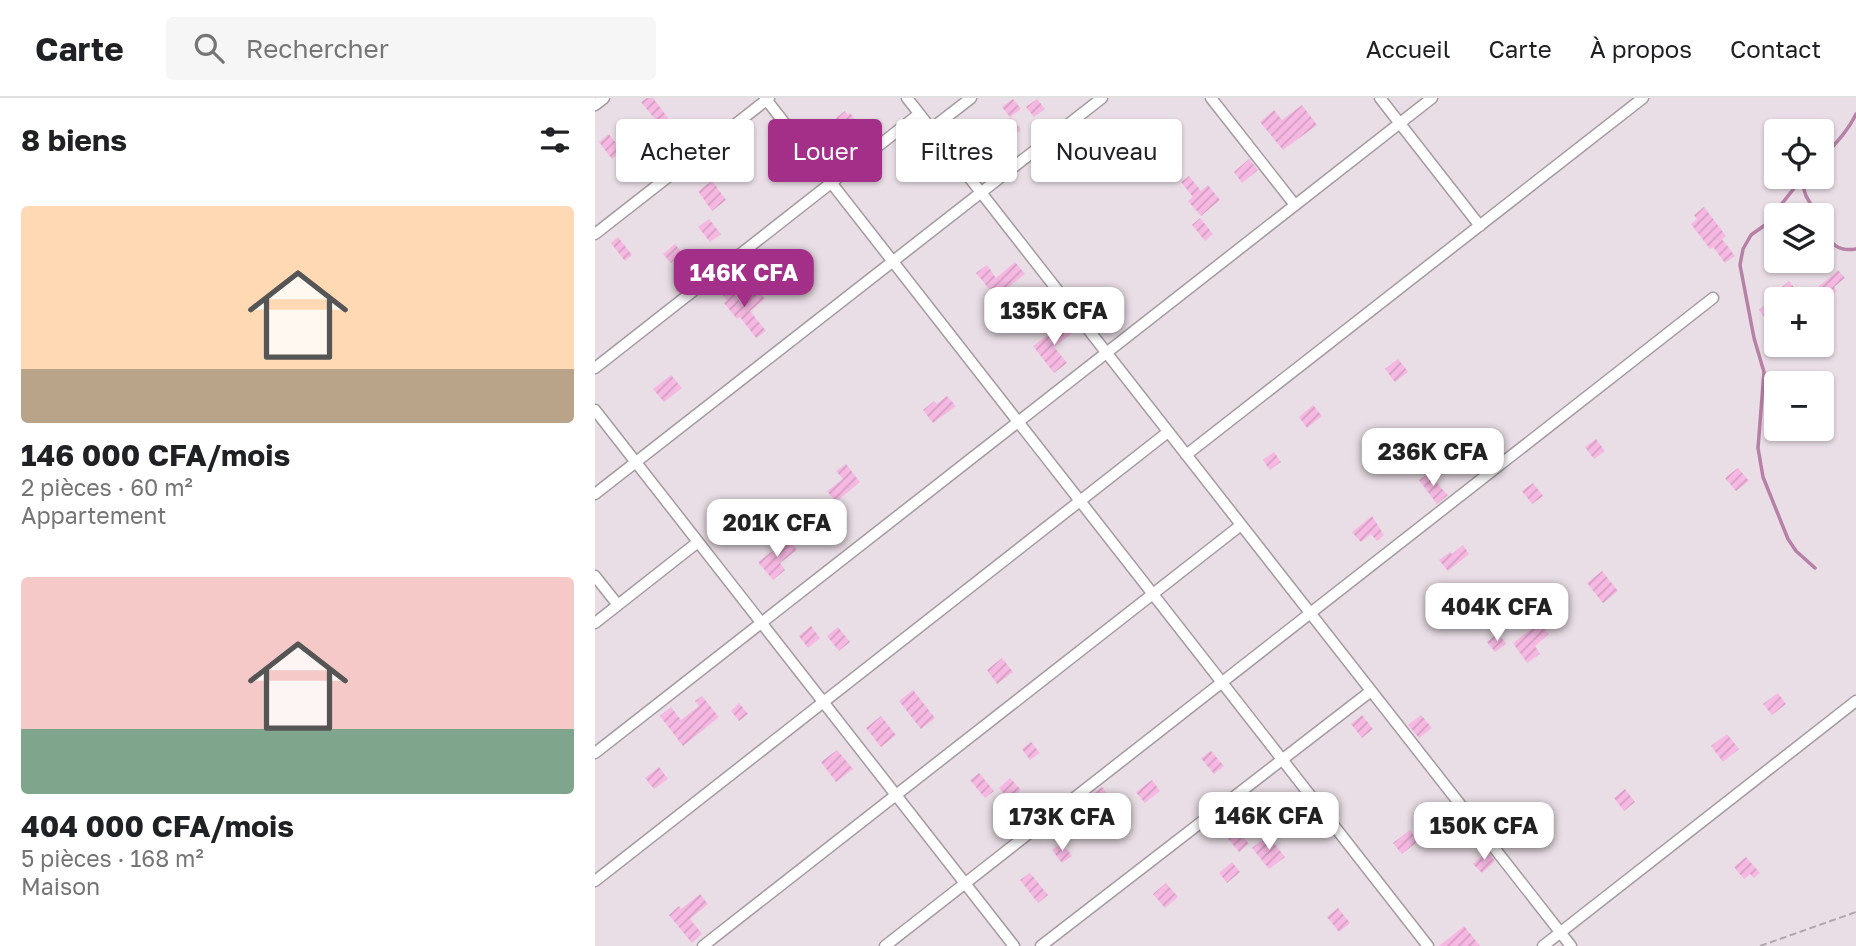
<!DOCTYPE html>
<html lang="fr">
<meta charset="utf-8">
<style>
body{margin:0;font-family:"Golos Text",sans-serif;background:#f6f6f6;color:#202124;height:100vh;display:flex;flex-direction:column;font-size:26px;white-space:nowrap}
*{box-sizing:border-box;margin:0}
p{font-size:23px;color:#757577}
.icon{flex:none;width:38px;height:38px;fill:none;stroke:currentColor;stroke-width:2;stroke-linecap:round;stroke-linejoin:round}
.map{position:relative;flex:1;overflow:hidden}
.drawer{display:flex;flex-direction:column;background:#fff;width:595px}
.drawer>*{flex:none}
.top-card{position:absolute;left:21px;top:21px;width:665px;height:63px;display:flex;gap:14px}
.tools{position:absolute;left:1169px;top:21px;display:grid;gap:14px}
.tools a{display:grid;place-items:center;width:70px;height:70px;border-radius:7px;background:#fff;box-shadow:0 2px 5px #0004;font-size:35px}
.price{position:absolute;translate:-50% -60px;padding:0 16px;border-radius:14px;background:#fff;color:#222;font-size:23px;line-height:46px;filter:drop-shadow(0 2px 4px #0008)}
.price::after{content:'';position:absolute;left:50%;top:42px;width:21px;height:16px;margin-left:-10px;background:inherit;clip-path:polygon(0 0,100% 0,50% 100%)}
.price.active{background:#a42f88;color:#fff}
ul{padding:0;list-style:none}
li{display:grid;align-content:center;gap:14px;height:371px;padding:0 21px}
li span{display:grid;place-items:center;height:217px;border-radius:7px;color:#555}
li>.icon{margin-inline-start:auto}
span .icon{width:126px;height:126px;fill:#fffc;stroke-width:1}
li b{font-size:30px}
h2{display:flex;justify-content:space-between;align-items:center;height:84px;padding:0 21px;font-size:30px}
.chip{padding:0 24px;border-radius:7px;background:#fff;box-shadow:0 2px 5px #0004;font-size:24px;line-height:63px}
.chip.active{background:#a42f88;color:#fff}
header{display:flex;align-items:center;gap:42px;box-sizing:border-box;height:98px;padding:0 35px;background:#fff;border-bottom:2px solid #e0e0e0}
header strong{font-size:33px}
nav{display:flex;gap:38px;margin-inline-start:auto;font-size:24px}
.search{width:490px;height:63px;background:#f6f6f6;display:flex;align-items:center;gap:18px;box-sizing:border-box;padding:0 24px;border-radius:7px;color:#757577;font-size:26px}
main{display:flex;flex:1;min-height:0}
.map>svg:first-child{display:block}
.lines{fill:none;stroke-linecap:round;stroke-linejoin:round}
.stream{stroke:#b780a6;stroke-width:3.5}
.building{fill:url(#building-hatch)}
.minor-casing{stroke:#a49aa0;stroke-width:13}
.path{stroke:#b0a7ac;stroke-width:2;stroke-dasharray:7 3.5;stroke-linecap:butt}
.minor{stroke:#fff;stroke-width:10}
</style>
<header>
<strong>Carte</strong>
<div class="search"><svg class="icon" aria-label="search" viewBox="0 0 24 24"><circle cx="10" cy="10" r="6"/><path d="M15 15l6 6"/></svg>Rechercher</div>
<nav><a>Accueil</a><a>Carte</a><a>À propos</a><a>Contact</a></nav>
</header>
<main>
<section class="drawer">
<h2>8 biens<svg class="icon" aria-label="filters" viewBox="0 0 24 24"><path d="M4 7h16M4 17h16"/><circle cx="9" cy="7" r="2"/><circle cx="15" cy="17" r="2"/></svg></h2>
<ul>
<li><span style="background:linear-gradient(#ffd9b3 75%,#b9a48a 0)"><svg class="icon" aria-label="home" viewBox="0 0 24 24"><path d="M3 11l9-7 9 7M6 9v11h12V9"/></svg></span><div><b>146 000 CFA/mois</b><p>2 pièces · 60 m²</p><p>Appartement</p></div></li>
<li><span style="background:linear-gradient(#f6c9c9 70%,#7fa58c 0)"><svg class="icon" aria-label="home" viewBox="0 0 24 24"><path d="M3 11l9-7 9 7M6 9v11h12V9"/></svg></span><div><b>404 000 CFA/mois</b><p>5 pièces · 168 m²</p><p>Maison</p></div></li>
</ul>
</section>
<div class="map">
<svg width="1261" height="848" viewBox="0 0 1261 848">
<defs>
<pattern id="building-hatch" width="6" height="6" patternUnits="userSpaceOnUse" patternTransform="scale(1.75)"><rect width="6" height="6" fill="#f6b8e2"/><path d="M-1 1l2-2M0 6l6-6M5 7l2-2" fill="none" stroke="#d39ec2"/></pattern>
</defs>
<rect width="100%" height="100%" fill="#e9dee5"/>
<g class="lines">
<path class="stream" d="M1227,60c13,-14 26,-27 34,-44
M1208,79l-38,48 -14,10 -8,14 -3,16 14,73 10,34 -6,76 5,29 25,62 8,12 19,17
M1206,82l5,16 11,19
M1227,131c10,15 15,23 34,20"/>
</g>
<path class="building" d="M52,0h6l15,20 -8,7 -19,-23z
M418,1l8,10 -11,8 -8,-10z
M442,1l8,10 -11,8 -8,-10z
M707,7l15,20 -34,25 -23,-28 14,-12 8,10z
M250,13l3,4 2,-2 11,14 -2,2 3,3 -9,7 -17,-21z
M416,19l10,13 -11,9 -10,-13z
M227,29l14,17 -11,9 -15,-17z
M14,36l13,17 -10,8 -13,-17z
M46,45l11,15 -12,9 -11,-15z
M654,61l9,11 -16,13 -8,-11z
M594,78l12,15 7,-6 12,15 -19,16 -13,-15 5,-4 -12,-15z
M117,83l14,19 -14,11 -14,-20z
M1109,109l22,29 -4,3 13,17 -10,7 -12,-16 -3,2 -19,-25 6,-5 -3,-4z
M605,120l13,16 -8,7 -13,-16z
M114,121l12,15 -11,8 -12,-15z
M23,139l14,18 -7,6 -14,-18z
M80,146l8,10 -12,9 -8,-9z
M420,164l10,12 -29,23 -20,-24 11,-8 9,13z
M1243,172l7,8 -11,9 3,4 -11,9 -9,-12z
M1194,183l12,15 -4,3h-25l7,-6 -2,-2z
M130,185l16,20 16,-14 8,10 -15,12 16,20 -10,7 -16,-21 -3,2 -13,-16 3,-2 -9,-13z
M1173,204l8,10v6l-7,5 -10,-13z
M472,223l8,10 -21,16 13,16 -13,10 -21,-27z
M803,261l10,13 -13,10 -10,-13z
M76,277l11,13 -18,14 -11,-13z
M352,298l9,10 -23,17 -10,-13 11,-9 3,3z
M718,307l9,11 -15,12 -8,-11z
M817,337l13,16 7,-5 10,14 -13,10 -17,-23 -2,1 -5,-7z
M1001,341l9,12 -11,8 -9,-12z
M679,354l7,10 -11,8 -7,-10z
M251,366l14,18 -24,20 -9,-11 16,-12 -7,-8z
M1143,370l11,13 -13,10 -11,-13z
M835,375l11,15 7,7 -11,9 -18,-24z
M938,385l10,13 -11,8 -10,-13z
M222,418l12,16 -11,8 -12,-15z
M777,418l12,19 -7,6 -6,-7 -10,8 -9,-10z
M194,441l8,11 -17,13 5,7 -12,10 -15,-18z
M868,447l6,9 -21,17 -9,-11 11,-8 2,2z
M1007,473l16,20 -15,12 -16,-20z
M840,489l7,8 -3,2 12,12 -6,6 -18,-22z
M945,524l9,12 -14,12 5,8 -13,9 -14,-20z
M216,528l9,12 -12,10 -9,-12z
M243,529l12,15 -11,9 -12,-15z
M903,535l8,11 -11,8 -8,-10z
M407,560l11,14 -16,12 -10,-14z
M318,592l22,28 -14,11 -22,-28z
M1183,595l8,11 -14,11 -9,-11z
M107,598l17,21 -36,29 -23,-30 11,-9 10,13 18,-14 -4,-5z
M144,605l9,11 -9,7 -8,-10z
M767,617l11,14 -11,9 -11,-14z
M826,617l11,13 -13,10 -11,-13z
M286,618l15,19 -15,12 -15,-19z
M1132,636l12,15 -16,13 -12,-16z
M436,644l9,11 -10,7 -8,-11z
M242,652l16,19 -17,13 -15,-20z
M616,653l13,15 -10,8 -13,-16z
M64,669l9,12 -14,10 -9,-11z
M384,675l15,18 -9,7 -15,-18z
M415,680l11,12 -12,10 -10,-12z
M557,682l8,11 -15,12 -9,-11z
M507,689l24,31 -9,7 -25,-31z
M1030,691l10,13 -11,9 -10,-13z
M630,717l24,29 -10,8 -24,-29z
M815,732l8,11 -16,13 -9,-11z
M673,738l17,21 -16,12 -17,-21z
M467,745l10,13 -10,7 -10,-13z
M892,753l8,10 -13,12 -9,-9z
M1151,759l14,16 -6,5 -4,-4 -6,5 -10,-12z
M637,764l8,10 -13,11 -8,-10z
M435,775l18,22 -10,8 -18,-23z
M571,785l12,14 -13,11 -12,-14z
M105,796l8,10 -18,15 12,15 -10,9 -23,-28 10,-9 2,3z
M743,810l12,15 -11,9 -12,-15z
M869,828l16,20h-41z"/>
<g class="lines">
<defs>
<path id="minor" d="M170,0l663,848
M312,0l664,848
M616,0l84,107
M785,0l100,128
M0,7l9,-7
M336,31l40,-31
M0,136l174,-136
M0,270l324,-254
M0,312l419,536
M591,357l457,-357
M0,396l507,-396
M0,478l23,29
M0,525l103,-81
M0,655l837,-655
M0,783l573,-449
M108,848l538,-421
M290,848l828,-648
M446,848l330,-255
M948,848l313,-245"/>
</defs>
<use href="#minor" class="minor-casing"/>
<path class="path" d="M1165,848l96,-34"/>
<use href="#minor" class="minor"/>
</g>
</svg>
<div class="tools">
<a><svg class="icon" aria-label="locate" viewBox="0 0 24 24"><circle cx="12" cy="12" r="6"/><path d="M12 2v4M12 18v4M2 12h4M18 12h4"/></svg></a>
<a><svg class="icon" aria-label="layers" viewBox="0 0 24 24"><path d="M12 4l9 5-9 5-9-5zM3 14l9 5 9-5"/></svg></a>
<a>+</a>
<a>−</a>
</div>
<b class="price active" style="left:149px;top:211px">146K CFA</b>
<b class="price" style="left:459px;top:249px">135K CFA</b>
<b class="price" style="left:838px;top:390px">236K CFA</b>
<b class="price" style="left:182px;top:461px">201K CFA</b>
<b class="price" style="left:902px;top:545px">404K CFA</b>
<b class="price" style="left:674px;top:754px">146K CFA</b>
<b class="price" style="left:467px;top:755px">173K CFA</b>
<b class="price" style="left:889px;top:764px">150K CFA</b>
<div class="top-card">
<a class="chip">Acheter</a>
<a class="chip active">Louer</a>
<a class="chip">Filtres</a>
<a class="chip">Nouveau</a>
</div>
</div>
</main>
